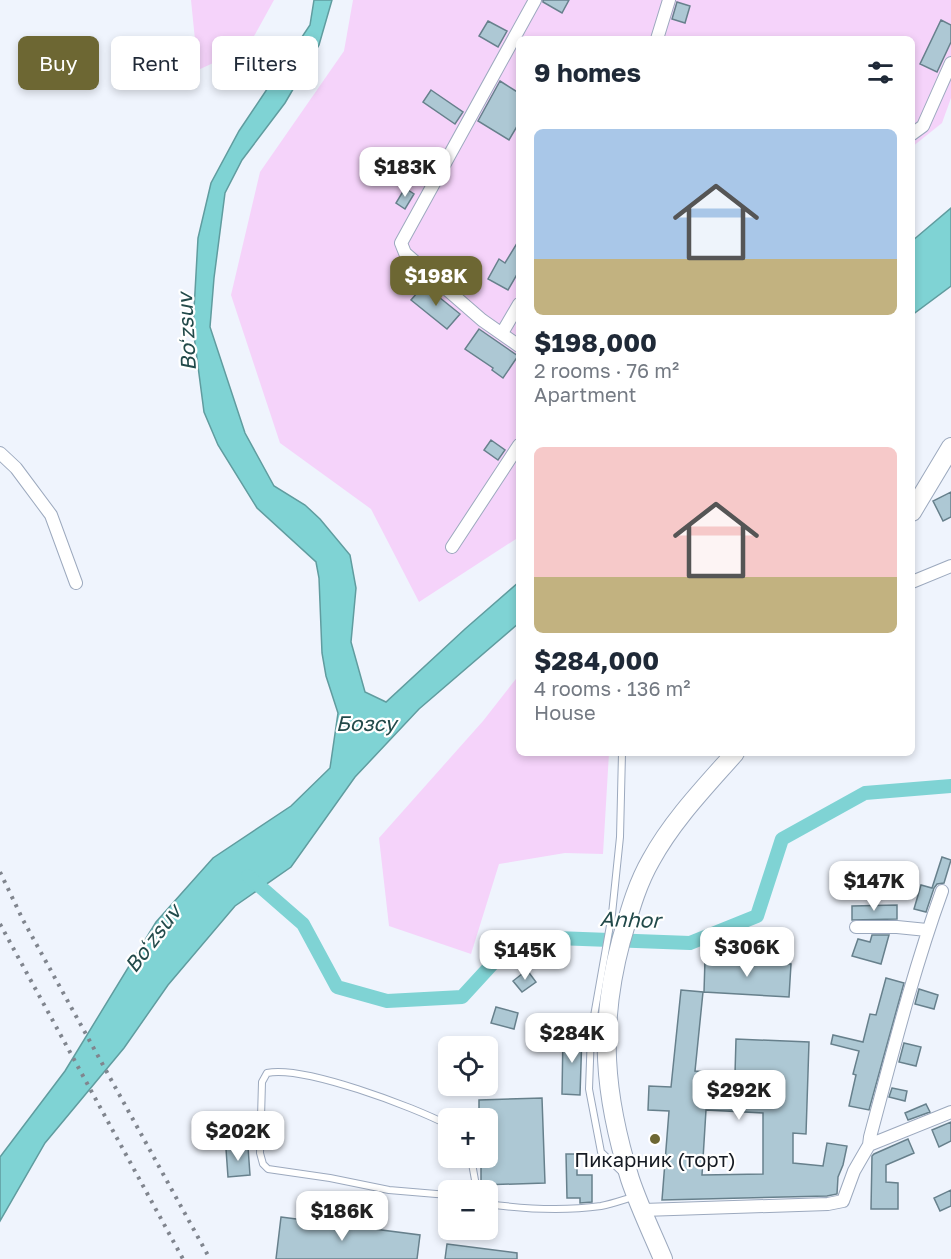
<!DOCTYPE html>
<meta charset="utf-8">
<style>
body{margin:0;font-family:"Golos Text",sans-serif;background:#f2f2f3;color:#1f2937;height:100vh;display:flex;flex-direction:column;font-size:22px;white-space:nowrap}
*{box-sizing:border-box;margin:0}
p{font-size:20px;color:#747a83}
.icon{flex:none;width:33px;height:33px;fill:none;stroke:currentColor;stroke-width:2;stroke-linecap:round;stroke-linejoin:round}
.map{position:relative;flex:1;overflow:hidden}
.details{position:absolute;left:516px;top:36px;width:399px;height:720px;display:flex;flex-direction:column;background:#fff;border-radius:9px;box-shadow:0 3px 9px #0003}
.details>*{flex:none}
.banner{position:absolute;left:18px;top:36px;width:408px;height:54px;display:flex;gap:12px}
.controls{position:absolute;left:438px;top:1036px;display:grid;gap:12px}
.controls a{display:grid;place-items:center;width:60px;height:60px;border-radius:9px;background:#fff;box-shadow:0 3px 9px #0003;font-size:30px}
.price{position:absolute;translate:-50% -51px;padding:0 14px;border-radius:12px;background:#fff;color:#222;font-size:20px;line-height:39px;filter:drop-shadow(0 2px 3px #0008)}
.price::after{content:'';position:absolute;left:50%;top:36px;width:18px;height:14px;margin-left:-9px;background:inherit;clip-path:polygon(0 0,100% 0,50% 100%)}
.price.current{background:#6d6733;color:#fff}
ul{padding:0;list-style:none}
li{display:grid;align-content:center;gap:12px;height:318px;padding:0 18px}
li span{display:grid;place-items:center;height:186px;border-radius:9px;color:#555}
li>.icon{margin-inline-start:auto}
span .icon{width:108px;height:108px;fill:#fffc;stroke-width:1}
li b{font-size:26px}
h2{display:flex;justify-content:space-between;align-items:center;height:72px;padding:0 18px;font-size:26px}
.tag{padding:0 21px;border-radius:9px;background:#fff;box-shadow:0 3px 9px #0003;font-size:21px;line-height:54px}
.tag.current{background:#6d6733;color:#fff}
.map>svg:first-child{display:block}
.green{fill:#f5d3fa}
.water{fill:#7fd3d4;stroke:#609c9f;stroke-width:1.5}
.lines{fill:none;stroke-linecap:round;stroke-linejoin:round}
.canal{stroke:#7fd3d4;stroke-width:14}
.building{fill:#adc8d4;stroke:#67808c;stroke-width:1.5;fill-rule:evenodd}
.service-casing{stroke:#9ca9be;stroke-width:8}
.minor-casing{stroke:#9ca9be;stroke-width:14}
.secondary-casing{stroke:#9ca9be;stroke-width:20}
.service{stroke:#fff;stroke-width:6}
.minor{stroke:#fff;stroke-width:12}
.secondary{stroke:#fff;stroke-width:18}
.rail{stroke:#80858e;stroke-width:4;stroke-dasharray:3 6;stroke-linecap:butt}
.poi-dot{fill:#6d6733;stroke:#fff;stroke-width:2}
.labels{text-anchor:middle;stroke-width:4.5;stroke-linejoin:round;paint-order:stroke}
.poi-label{font-size:20px;fill:#161b23;stroke:#fff}
.water-label{font-size:21px;font-style:italic;fill:#224a4a;stroke:#fff}
</style>
<div class="map">
<svg width="951" height="1259" viewBox="0 0 951 1259">
<rect width="100%" height="100%" fill="#eff4fd"/>
<path class="green" d="M191,0h83l-26,47 -50,23z
M353,0h598v98l-9,25 -30,24v-108h-393v498l-100,65 -48,-93 -91,-66 -49,-148 29,-123 84,-121z
M519,675v78h90l-6,101 -38,-1 -66,11 -28,90 -82,-28 -10,-88 104,-117z"/>
<path class="water" d="M314,0h18l-13,45 -34,58 -43,57 -17,33 -11,85 -4,49 35,106 29,53 31,19 15,14 30,36 6,33 -5,54 14,50 21,10 79,-73 54,-47v41l-100,86 -64,68 -64,90 -56,39 -67,79 -44,63 -79,95 -45,78v-64l65,-86 91,-149 57,-64 78,-52 39,-38 8,-55 -12,-37 -4,-23 -3,-75 -3,-16 -59,-54 -39,-63 -14,-33 -11,-84 5,-90 13,-55 28,-52 71,-106z
M951,208v78l-39,29v-74z"/>
<g class="lines">
<path class="canal" d="M248,876l55,48 34,63 50,14 75,-4 45,-49 49,-10 134,5 67,-27 25,-77 83,-46 86,-7"/>
</g>
<path class="building" d="M543,0h26l-7,13 -19,-11z
M677,2l13,4 -5,17 -13,-4z
M941,20l10,5v17l-14,30 -17,-8z
M488,21l19,10 -9,16 -19,-11z
M500,81l19,12v30l-10,17 -31,-19z
M431,90l32,22 -8,12 -32,-22z
M405,188l9,6 -9,15 -9,-6z
M519,240v31l-11,19 -20,-11 11,-20 6,4z
M424,285l36,29 -13,15 -36,-29z
M479,329l39,27 -15,22 -11,-8 1,-2 -28,-19z
M491,440l14,10 -7,10 -14,-10z
M951,492v25l-8,4 -10,-20z
M942,857l9,3 -7,23 -7,1 -3,4 -8,24 -12,-3 7,-24 11,3z
M897,905v14l-45,1v-14z
M872,935h17l-8,29 -29,-8 6,-17 12,3z
M705,959l86,5 -2,33 -85,-5z
M527,970l9,12 -14,10 -9,-11z
M886,978l18,5 -35,127 -20,-4 7,-31 -3,-1 6,-23 -28,-7 2,-9 30,7 7,-28 6,1z
M919,989l19,6 -4,14 -19,-5z
M681,990l22,2 -8,79 40,3 1,-35 73,3 -3,92 -13,-1v30l30,3 4,-23 20,3 -4,19 -5,12 -1,17 -10,2 -165,4 7,-89 -21,-1 1,-24 22,1zM706,1110l57,3v61l-61,1z
M496,1007l22,6 -4,16 -23,-6z
M563,1034h19l-2,61 -18,-1z
M904,1043l17,4 -5,19 -17,-4z
M892,1088l15,3 -2,10 -16,-4z
M542,1098l3,85 -64,2v-27h7v-39h-9v-19z
M926,1104l4,8 -22,8 -3,-7z
M951,1122v19l-12,6 -7,-17z
M908,1139l6,14 -28,12v17l12,1v26h-27l1,-53 2,-2z
M248,1147l2,28 -22,2 -2,-28z
M566,1154h11v21h15v27l-12,1v-5h-13z
M951,1190v16l-11,5 -6,-13z
M281,1217l139,18 -3,24h-141z
M447,1244l70,9v6h-72z"/>
<g class="lines">
<defs>
<path id="service" d="M622,753l-2,84 -8,77 -21,119 -2,56 12,63 21,20
M448,1125c-34,-18 -145,-60 -181,-52l-5,9 -2,71 3,11 5,5 62,9 59,12 59,5
M471,1158l6,33
M488,1204c36,5 77,7 113,2 11,-2 22,-6 32,-9"/>
<path id="minor" d="M657,39l12,-39
M912,134l11,-8 28,-63
M502,333l17,-29
M519,346l-37,-26 -77,-67 -4,-10 134,-243
M0,453l16,15 35,47 25,68
M452,547l67,-102
M912,582l39,-16
M856,927h41l30,3
M869,1145l1,-8c22,-82 43,-166 72,-246
M643,1210l185,-6 15,-3 11,-30 15,-26 82,-33"/>
<path id="secondary" d="M912,512l39,-65
M663,1259c-11,-26 -24,-53 -33,-80 -26,-84 -32,-152 -9,-238 8,-27 15,-55 30,-81 22,-40 54,-73 84,-107"/>
</defs>
<use href="#service" class="service-casing"/>
<use href="#minor" class="minor-casing"/>
<use href="#secondary" class="secondary-casing"/>
<use href="#service" class="service"/>
<use href="#minor" class="minor"/>
<use href="#secondary" class="secondary"/>
<path class="rail" d="M0,872l23,48 187,339
M0,924l183,335"/>
</g>
<circle class="poi-dot" cx="655" cy="1139" r="6"/>
<g class="labels">
<g class="poi-label">
<text x="655" y="1167">Пикарник (торт)</text>
</g>
<g class="water-label">
<text transform="translate(187 332) rotate(-93)" y="7">Boʻzsuv</text>
<text x="366" y="731">Бозсу</text>
<text transform="translate(630 920) rotate(2)" y="7">Anhor</text>
<text transform="translate(153 939) rotate(-53)" y="7">Boʻzsuv</text>
</g>
</g>
</svg>
<div class="controls">
<a><svg class="icon" aria-label="locate" viewBox="0 0 24 24"><circle cx="12" cy="12" r="6"/><path d="M12 2v4M12 18v4M2 12h4M18 12h4"/></svg></a>
<a>+</a>
<a>−</a>
</div>
<b class="price" style="left:405px;top:198px">$183K</b>
<b class="price current" style="left:436px;top:307px">$198K</b>
<b class="price" style="left:874px;top:912px">$147K</b>
<b class="price" style="left:747px;top:978px">$306K</b>
<b class="price" style="left:525px;top:981px">$145K</b>
<b class="price" style="left:572px;top:1064px">$284K</b>
<b class="price" style="left:739px;top:1121px">$292K</b>
<b class="price" style="left:238px;top:1162px">$202K</b>
<b class="price" style="left:342px;top:1242px">$186K</b>
<div class="banner">
<a class="tag current">Buy</a>
<a class="tag">Rent</a>
<a class="tag">Filters</a>
</div>
<section class="details">
<h2>9 homes<svg class="icon" aria-label="filters" viewBox="0 0 24 24"><path d="M4 7h16M4 17h16"/><circle cx="9" cy="7" r="2"/><circle cx="15" cy="17" r="2"/></svg></h2>
<ul>
<li><span style="background:linear-gradient(#a9c7e8 70%,#c2b280 0)"><svg class="icon" aria-label="home" viewBox="0 0 24 24"><path d="M3 11l9-7 9 7M6 9v11h12V9"/></svg></span><div><b>$198,000</b><p>2 rooms · 76 m²</p><p>Apartment</p></div></li>
<li><span style="background:linear-gradient(#f6c9c9 70%,#c2b280 0)"><svg class="icon" aria-label="home" viewBox="0 0 24 24"><path d="M3 11l9-7 9 7M6 9v11h12V9"/></svg></span><div><b>$284,000</b><p>4 rooms · 136 m²</p><p>House</p></div></li>
</ul>
</section>
</div>
